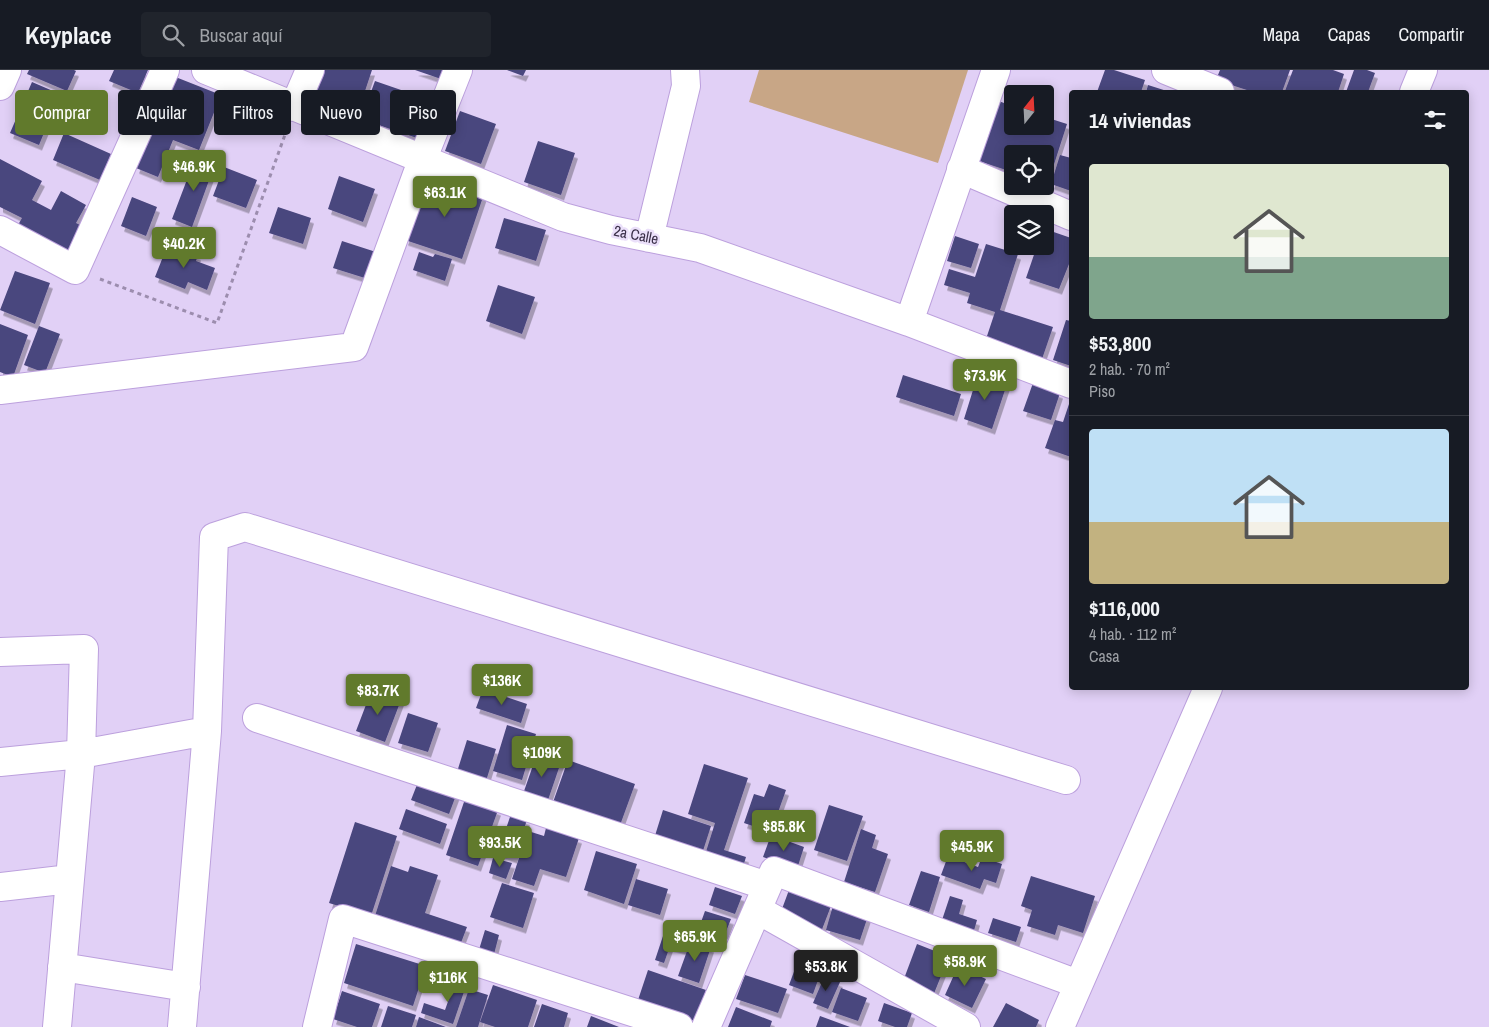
<!DOCTYPE html>
<html lang="es">
<meta charset="utf-8">
<style>
body{margin:0;font-family:"Archivo Narrow",sans-serif;background:#20242c;color:#f1f3f6;height:100vh;display:flex;flex-direction:column;font-size:19px;white-space:nowrap}
*{box-sizing:border-box;margin:0}
p{font-size:16px;color:#9ea1a6}
.icon{flex:none;width:28px;height:28px;fill:none;stroke:currentColor;stroke-width:2;stroke-linecap:round;stroke-linejoin:round}
.map{position:relative;flex:1;overflow:hidden}
.drawer{position:absolute;left:1069px;top:20px;width:400px;height:600px;display:flex;flex-direction:column;background:#171b24;border-radius:5px;box-shadow:0 2px 12px #0003}
.drawer>*{flex:none}
.guide{position:absolute;left:15px;top:20px;width:475px;height:45px;display:flex;gap:10px}
.needle{width:32px;rotate:18deg}
.tools{position:absolute;left:1004px;top:15px;display:grid;gap:10px}
.tools a{display:grid;place-items:center;width:50px;height:50px;border-radius:5px;background:#171b24;box-shadow:0 2px 12px #0003;font-size:25px}
.price{position:absolute;translate:-50% -42px;padding:0 11px;border-radius:5px;background:#617a2c;color:#fff;font-size:16px;line-height:32px;filter:drop-shadow(0 1px 2px #0008)}
.price::after{content:'';position:absolute;left:50%;top:30px;width:15px;height:11px;margin-left:-8px;background:inherit;clip-path:polygon(0 0,100% 0,50% 100%)}
.price.on{background:#222;color:#fff}
ul{padding:0;list-style:none}
li{display:grid;align-content:center;gap:10px;height:265px;padding:0 20px}
li+li{border-top:1px solid #363941}
li span{display:grid;place-items:center;height:155px;border-radius:5px;color:#555}
li>.icon{margin-inline-start:auto}
span .icon{width:90px;height:90px;fill:#fffc;stroke-width:1}
li b{font-size:21px}
h2{display:flex;justify-content:space-between;align-items:center;height:60px;padding:0 20px;font-size:21px}
.tag{padding:0 18px;border-radius:5px;background:#171b24;box-shadow:0 2px 12px #0003;font-size:18px;line-height:45px}
.tag.on{background:#617a2c;color:#fff}
header{display:flex;align-items:center;gap:30px;box-sizing:border-box;height:70px;padding:0 25px;background:#171b24;border-bottom:1px solid #363941}
header strong{font-size:24px}
nav{display:flex;gap:28px;margin-inline-start:auto;font-size:18px}
.search{width:350px;height:45px;background:#20242c;display:flex;align-items:center;gap:12px;box-sizing:border-box;padding:0 18px;border-radius:5px;color:#9ea1a6;font-size:19px}
.map>svg:first-child{display:block}
.green{fill:#c8a686}
.building{fill:#4a467e;filter:url(#shadow)}
.lines{fill:none;stroke-linecap:round;stroke-linejoin:round}
.street-casing{stroke:#bca0dd;stroke-width:30}
.path{stroke:#9c8dae;stroke-width:3;stroke-dasharray:4 4;stroke-linecap:butt}
.street{stroke:#fff;stroke-width:28}
.labels{text-anchor:middle;stroke-width:5;stroke-linejoin:round;paint-order:stroke}
.street-label{font-size:15px;fill:#3a2f48;stroke:#ebe0fa}
</style>
<header>
<strong>Keyplace</strong>
<div class="search"><svg class="icon" aria-label="search" viewBox="0 0 24 24"><circle cx="10" cy="10" r="6"/><path d="M15 15l6 6"/></svg>Buscar aquí</div>
<nav><a>Mapa</a><a>Capas</a><a>Compartir</a></nav>
</header>
<div class="map">
<svg width="1489" height="957" viewBox="0 0 1489 957">
<defs>
<filter id="shadow"><feDropShadow dx="3" dy="5.5" stdDeviation="0" flood-color="#0004"/></filter>
</defs>
<rect width="100%" height="100%" fill="#e1d0f6"/>
<path class="green" d="M759,0h209l-30,93 -189,-61z"/>
<path class="building" d="M29,0h45l2,1 -9,20 -40,-17z
M114,0h34l-10,23 -29,-12z
M322,0h50l-14,42 -45,-15z
M415,0h32l-3,10z
M507,0h19l-3,6z
M1105,0h9l31,10 -4,12h-44z
M1220,0h70l-8,22h-29l-37,-12z
M1293,0h40l11,4 -6,18h-50l-3,-1z
M1354,0h13l8,3 -7,19h-22z
M173,6l48,19 -22,55 -26,-10 -15,37 -22,-9z
M375,11l55,19 -13,38 -56,-19z
M32,12l28,12 -21,51 -29,-12z
M1148,15l22,7h-24z
M996,30l16,6v20h33v-9l22,7 -19,59 -3,-1v-28h-33v18l-36,-12z
M460,41l36,13 -15,40 -36,-13z
M64,63l47,21 -11,26 -47,-20z
M538,71l37,12 -14,42 -37,-13z
M1060,85l11,3v33l-20,-7z
M196,86l19,8 -23,63 -20,-8z
M0,89l42,22 -10,19 19,10 10,-19 25,14 -10,18 8,4 -14,26 -52,-28 4,-7 -22,-11z
M224,97l33,13 -11,28 -33,-12z
M339,106l36,13 -12,33 -35,-13z
M427,107l57,17 -22,65 -57,-19z
M132,127l25,10 -11,29 -25,-10z
M278,137l33,11 -8,26 -34,-11z
M504,148l42,12 -10,31 -41,-13z
M1045,159l26,9v21l-12,30 -33,-11 11,-32h8z
M955,166l24,8 -8,24 -24,-7z
M342,171l34,11 -8,27 -35,-11z
M168,174l30,11 -2,6 19,7 -8,22 -19,-8 -3,7 -30,-12z
M986,174l32,10 -18,56 53,17 -12,35 -56,-20 10,-30 -28,-9 3,-10 -26,-8 5,-16 26,8z
M419,182l14,5 2,-3 17,5 -7,22 -32,-11z
M15,201l35,12 -15,41 -35,-14z
M498,215l37,12 -13,37 -36,-13z
M1066,250l5,1v45l-18,-6z
M0,254l28,11 -15,42 -13,-5z
M39,256l21,8 -15,39 -21,-8z
M978,304l29,10 -15,45 -28,-10z
M903,305l58,19 -7,22 -58,-19z
M1033,313l27,10 -9,27 -28,-9z
M1071,328v59l-26,-9 10,-28 8,2z
M372,619l29,11 -16,42 -29,-11z
M483,619l44,15 -6,19 -45,-15z
M408,643l30,10 -10,29 -30,-9z
M507,655l29,9 -14,46 -29,-9z
M467,670l29,9 -10,32 -29,-9z
M537,684l24,8 -14,41 -24,-9z
M568,690l67,24 -16,44 -67,-23z
M704,694l44,14 -24,72 22,7 -4,13 -38,-12 11,-35 -27,-9z
M420,707l38,13 -9,24 -38,-14z
M769,714l17,6 -15,42 -27,-9 10,-29 10,3z
M465,729l33,11 -20,56 -32,-11z
M829,735l34,11 -16,45 -33,-11z
M406,739l41,15 -7,20 -41,-15z
M663,740l48,16 -10,31 -48,-15z
M511,744l16,6 -13,38 -16,-6z
M355,752l42,14 -26,80 -42,-13z
M546,758l33,10 -13,39 -26,-8 -6,17 -22,-7 16,-48 16,5z
M861,759l15,6 -4,13 16,6 -13,38 -31,-10z
M771,765l33,12 -7,22 -34,-12z
M596,781l41,13 -13,40 -40,-14z
M948,786l30,11 4,-10 20,7 -6,19 -12,-4 -4,10 -39,-14z
M493,788l19,5 -6,16 -17,-6z
M391,796l17,6 2,-6 28,9 -13,38 42,14 -8,21 -85,-29z
M921,801l19,6 -11,35 -20,-7z
M1031,806l64,20 -12,37 -25,-8 -3,10 -28,-9 5,-16 -11,-4z
M636,809l32,10 -8,26 -32,-10z
M502,813l32,10 -11,35 -33,-11z
M715,817l27,9 -7,18 -26,-9z
M789,820l42,16 -10,26 -42,-15z
M950,826l13,4 -4,14 18,6 -4,14 -32,-11z
M834,832l35,11 -9,27 -34,-10z
M705,841l26,8 -6,15 -25,-9z
M993,848l28,9 -5,15 -28,-9z
M485,860l14,5 -6,23 -15,-5z
M665,860l24,8 -4,12 -15,-4 -6,17 -9,-3z
M691,870l20,7 -12,36 -21,-7z
M356,874l70,22 -13,40 -69,-23z
M917,874l23,9 -6,15 9,3 -10,25 -31,-12z
M798,891l24,8 -9,25 -24,-9z
M958,896l28,13 -14,29 -27,-13z
M648,900l58,20 -11,33 -58,-20z
M745,905l42,14 -9,24 -42,-14z
M825,905l15,7 -12,27 -15,-6z
M457,906l11,4 -15,44 -32,-11 3,-10 21,7z
M493,915l44,15 -9,27h-33l-15,-5z
M841,918l26,10 -9,23 -26,-9z
M469,919l19,6 -10,32h-22z
M342,921l38,13 -8,23h-15l-24,-8z
M884,933l28,10 -5,14h-12l-17,-6z
M1006,933l33,17 -3,7h-43z
M542,934l26,9 -4,14h-30z
M388,936l28,9 -4,12h-31z
M736,937l36,14 -2,6h-42z
M591,946l28,11h-32z
M820,946l30,11h-34z
M419,947l27,10h-30z"/>
<g class="lines">
<defs>
<path id="street" d="M206,0l357,147 48,13 89,18 209,74 162,62
M1166,0l54,22
M0,16l7,-16
M1414,22l9,-22
M294,37l16,-37
M961,99l110,47
M0,160l75,40 90,-200
M649,168l37,-152 -1,-16
M909,252l87,-252
M0,320l354,-43 69,-189 35,-88
M0,582l84,-3 -3,105 -24,273
M257,648l510,168
M0,692l81,-8 126,-23
M0,817l70,-8
M758,840l208,117
M62,897l124,20
M182,957l25,-296 7,-194 31,-10 821,253
M317,957l26,-108 336,108
M706,957l68,-156 304,113
M1060,957l148,-339"/>
</defs>
<use href="#street" class="street-casing"/>
<path class="path" d="M100,209l117,44 69,-191"/>
<use href="#street" class="street"/>
</g>
<g class="labels">
<g class="street-label">
<text transform="translate(636 165) rotate(11)" y="5">2a Calle</text>
</g>
</g>
</svg>
<div class="tools">
<a><svg class="needle" viewBox="-14 -14 28 28"><path d="M0-13l5 13h-10z" fill="#e53935"/><path d="M0 13l5-13h-10z" fill="#9ea1a6"/></svg></a>
<a><svg class="icon" aria-label="locate" viewBox="0 0 24 24"><circle cx="12" cy="12" r="6"/><path d="M12 2v4M12 18v4M2 12h4M18 12h4"/></svg></a>
<a><svg class="icon" aria-label="layers" viewBox="0 0 24 24"><path d="M12 4l9 5-9 5-9-5zM3 14l9 5 9-5"/></svg></a>
</div>
<b class="price" style="left:194px;top:122px">$46.9K</b>
<b class="price" style="left:445px;top:148px">$63.1K</b>
<b class="price" style="left:184px;top:199px">$40.2K</b>
<b class="price" style="left:985px;top:331px">$73.9K</b>
<b class="price" style="left:502px;top:636px">$136K</b>
<b class="price" style="left:378px;top:646px">$83.7K</b>
<b class="price" style="left:542px;top:708px">$109K</b>
<b class="price" style="left:784px;top:782px">$85.8K</b>
<b class="price" style="left:500px;top:798px">$93.5K</b>
<b class="price" style="left:972px;top:802px">$45.9K</b>
<b class="price" style="left:695px;top:892px">$65.9K</b>
<b class="price" style="left:965px;top:917px">$58.9K</b>
<b class="price on" style="left:826px;top:922px">$53.8K</b>
<b class="price" style="left:448px;top:933px">$116K</b>
<div class="guide">
<a class="tag on">Comprar</a>
<a class="tag">Alquilar</a>
<a class="tag">Filtros</a>
<a class="tag">Nuevo</a>
<a class="tag">Piso</a>
</div>
<section class="drawer">
<h2>14 viviendas<svg class="icon" aria-label="filters" viewBox="0 0 24 24"><path d="M4 7h16M4 17h16"/><circle cx="9" cy="7" r="2"/><circle cx="15" cy="17" r="2"/></svg></h2>
<ul>
<li><span style="background:linear-gradient(#dfe7d0 60%,#7fa58c 0)"><svg class="icon" aria-label="home" viewBox="0 0 24 24"><path d="M3 11l9-7 9 7M6 9v11h12V9"/></svg></span><div><b>$53,800</b><p>2 hab. · 70 m²</p><p>Piso</p></div></li>
<li><span style="background:linear-gradient(#bfe0f5 60%,#c2b280 0)"><svg class="icon" aria-label="home" viewBox="0 0 24 24"><path d="M3 11l9-7 9 7M6 9v11h12V9"/></svg></span><div><b>$116,000</b><p>4 hab. · 112 m²</p><p>Casa</p></div></li>
</ul>
</section>
</div>
